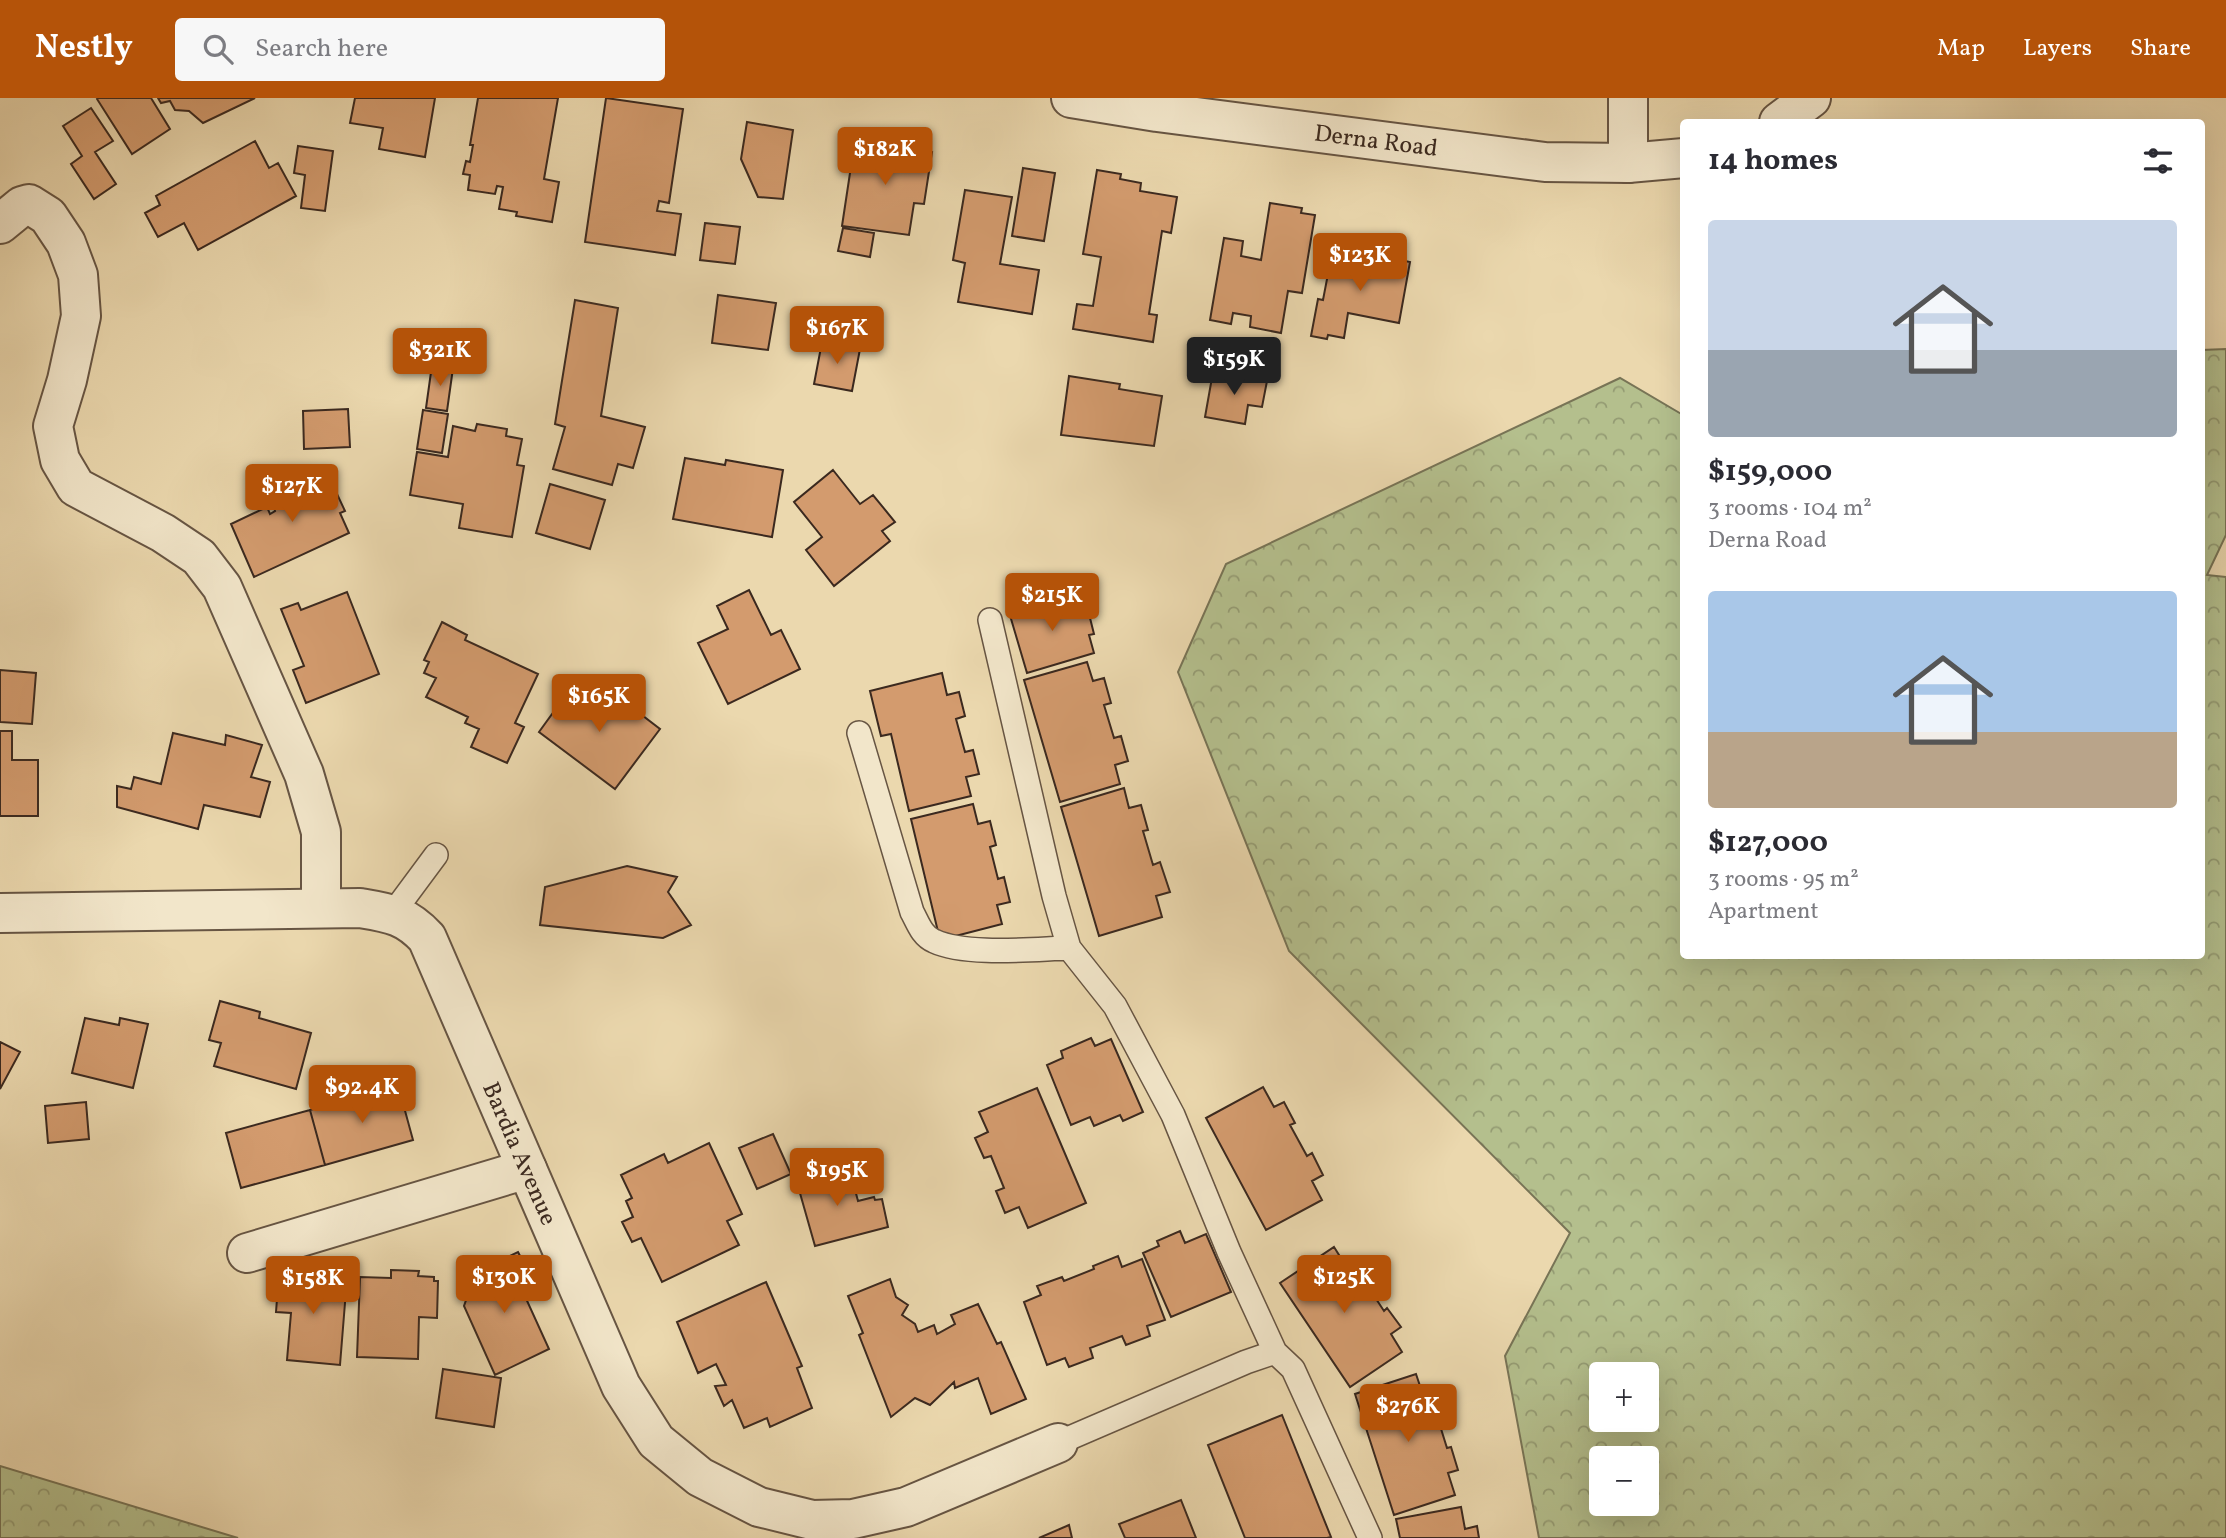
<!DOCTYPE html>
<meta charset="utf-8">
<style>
body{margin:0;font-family:Vollkorn,serif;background:#f7f7f7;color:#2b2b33;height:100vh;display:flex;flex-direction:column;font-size:26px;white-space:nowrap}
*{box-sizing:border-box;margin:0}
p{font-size:23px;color:#7c7c81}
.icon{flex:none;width:38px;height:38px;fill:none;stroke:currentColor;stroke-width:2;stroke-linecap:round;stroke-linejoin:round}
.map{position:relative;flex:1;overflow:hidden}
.panel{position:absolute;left:1680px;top:21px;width:525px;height:840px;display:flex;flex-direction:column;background:#fff;border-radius:7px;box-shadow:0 7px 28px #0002}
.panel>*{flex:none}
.tools{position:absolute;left:1589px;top:1264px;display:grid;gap:14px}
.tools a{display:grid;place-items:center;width:70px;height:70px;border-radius:7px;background:#fff;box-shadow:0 7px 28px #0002;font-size:35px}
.price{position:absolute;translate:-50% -60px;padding:0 16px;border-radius:7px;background:#b45309;color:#fff;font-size:23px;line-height:46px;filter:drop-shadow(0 2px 4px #0008)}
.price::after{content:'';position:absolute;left:50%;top:42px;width:21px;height:16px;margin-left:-10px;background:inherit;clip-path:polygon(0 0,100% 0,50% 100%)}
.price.current{background:#222;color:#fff}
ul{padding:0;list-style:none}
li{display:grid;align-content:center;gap:14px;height:371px;padding:0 28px}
li span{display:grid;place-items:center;height:217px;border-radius:7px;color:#555}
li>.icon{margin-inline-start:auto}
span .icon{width:126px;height:126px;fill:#fffc;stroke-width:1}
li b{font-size:30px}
h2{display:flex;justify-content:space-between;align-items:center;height:84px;padding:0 28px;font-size:30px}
header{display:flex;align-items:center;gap:42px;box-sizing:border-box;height:98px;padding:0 35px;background:#b45309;color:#fff}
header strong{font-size:33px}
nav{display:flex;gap:38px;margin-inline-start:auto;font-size:24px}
.search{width:490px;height:63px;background:#f7f7f7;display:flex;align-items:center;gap:18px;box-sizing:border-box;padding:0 24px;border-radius:7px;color:#7c7c81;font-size:26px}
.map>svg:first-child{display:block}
.forest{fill:url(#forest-crowns);stroke:#787456;stroke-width:2;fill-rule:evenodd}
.building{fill:#d39b6e;stroke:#3b291f;stroke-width:2}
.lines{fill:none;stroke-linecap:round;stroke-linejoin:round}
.service-casing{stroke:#675543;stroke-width:26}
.minor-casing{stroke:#675543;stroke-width:42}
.service{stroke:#f2e6ca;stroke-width:23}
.minor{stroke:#f2e6ca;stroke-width:38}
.labels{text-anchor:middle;stroke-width:5;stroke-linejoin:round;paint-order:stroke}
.street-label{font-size:24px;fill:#3b291f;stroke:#f2e6ca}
</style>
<header>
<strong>Nestly</strong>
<div class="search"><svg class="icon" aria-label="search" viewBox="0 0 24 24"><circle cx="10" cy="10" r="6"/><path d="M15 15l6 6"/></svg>Search here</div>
<nav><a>Map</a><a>Layers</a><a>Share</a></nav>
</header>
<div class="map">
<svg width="2226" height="1440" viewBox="0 0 2226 1440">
<defs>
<pattern id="forest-crowns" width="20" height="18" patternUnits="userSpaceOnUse" patternTransform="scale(1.75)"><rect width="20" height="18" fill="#b4bf8d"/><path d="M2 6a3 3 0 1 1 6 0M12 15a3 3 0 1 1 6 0" fill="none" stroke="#949b73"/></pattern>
</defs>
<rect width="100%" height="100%" fill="#ebd8ae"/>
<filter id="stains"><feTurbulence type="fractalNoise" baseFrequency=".00286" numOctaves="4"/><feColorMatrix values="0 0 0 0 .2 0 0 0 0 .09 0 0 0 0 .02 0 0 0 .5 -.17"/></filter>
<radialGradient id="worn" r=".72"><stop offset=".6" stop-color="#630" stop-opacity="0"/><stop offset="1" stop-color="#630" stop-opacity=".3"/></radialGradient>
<path class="forest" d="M2226,251v186l-19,40 19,2v961h-687l-34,-182 65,-123 -281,-282 -111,-279 48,-108 394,-186 63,37 1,541h518v-606zM1601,1276h46v45h-46zM1601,1360h46v45h-46z
M0,1368l238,72h-238z"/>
<path class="building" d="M98,0h53l19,31 -38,25 -35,-55z
M158,0h97l-52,25 -14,-12 -14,-1 -5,-9 -9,2z
M355,0h80l-10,59 -46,-8 4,-21 -33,-5z
M478,0h80l-14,81 15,3 -7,40 -36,-6 1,-4 -18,-3 4,-22 -6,-1 -2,8 -27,-4 2,-15 -7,-1 3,-13 4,1 3,-17h-3z
M606,0l77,11 -14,94 -10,-2 -2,10 24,3 -6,41 -90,-13z
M91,10l22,33 -18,11 21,32 -22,15 -23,-35 11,-8 -19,-30z
M747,24l46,8 -10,69 -25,-2 -17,-38z
M855,42l77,12 -8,52 -10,-1 -5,32 -67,-9z
M255,43l14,27 9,-5 18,33 -98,54 -14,-27 -26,14 -13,-24 15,-8 -4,-9z
M298,48l35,5 -8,60 -24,-3 4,-33 -11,-2z
M1023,70l32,5 -11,68 -32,-5z
M1097,72l24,4 -1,5 21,4 -1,8 37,6 -6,36 -9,-2 -13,83 8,1 -4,27 -80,-13 4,-25 16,2 8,-49 -18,-3z
M965,92l47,7 -12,67 39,6 -7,44 -74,-12 7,-39 -12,-3z
M1270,105l32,5 -1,5 14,2 -13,78 -14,-2 -7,42 -31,-6 1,-11 -18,-3 -2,11 -21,-4 14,-82 19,3 -2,15 20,4z
M705,125l35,4 -5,37 -35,-4z
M843,130l31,5 -4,24 -32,-6z
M1332,155l38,7v-6l40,8 -11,61 -51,-10 -4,25 -16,-3 -1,4 -16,-3 7,-37 5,1z
M718,197l58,8 -8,47 -56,-7z
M575,202l43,8 -17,108 44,11 -12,41 -15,-4 -6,21 -59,-16 12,-42 -10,-3z
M822,244l38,7 -8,42 -38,-7z
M432,267l21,3 -6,43 -21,-3z
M1213,274l54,9 -5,26 -14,-2 -3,19 -40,-7z
M1069,278l51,8 -1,5 43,7 -8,50 -93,-11z
M348,311l2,38 -46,2 -1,-38z
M423,312l25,4 -6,39 -25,-4z
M477,326l30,5 -1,7 16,3 -5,26 7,1 -12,71 -53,-9 4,-24 -53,-9 7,-43 31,5 5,-31 22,5z
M685,360l40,7 1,-5 57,10 -11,67 -99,-18z
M318,372l6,12 6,-3 15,32 -5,2 9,20 -95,44 -23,-53 36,-17 3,7 5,-3 -6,-15 19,-9 -1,-2z
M833,372l27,34 13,-9 22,27 -13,9 8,10 -56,45 -28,-36 16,-13 -28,-35z
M550,386l55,16 -15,49 -54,-16z
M749,492l22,45 10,-5 19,39 -72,35 -30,-61 30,-14 -11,-23z
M347,494l32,82 -73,29 -13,-33 11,-4 -23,-57 17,-6 3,7z
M1070,496l5,20 13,-4 6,24 -5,1 5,18 -67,20 -18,-61z
M442,524l25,13 -2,5 73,34 -23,49 9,4 -17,36 -36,-16 8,-18 -14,-6 3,-6 -42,-20 10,-19 -12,-5 5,-11 -5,-2z
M1087,564l6,19 11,-3 7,25 -7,2 10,33 7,-2 7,25 -13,4 5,19 -60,18 -36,-122z
M0,572l36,3 -4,51 -32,-2z
M942,575l5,22 12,-3 6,24 -9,3 9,33 8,-2 6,24 -13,3 5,19 -62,15 -18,-77 -10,2 -11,-45z
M576,583l47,34 7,-9 30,23 -45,60 -76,-57z
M0,633h12v29h26v56h-38z
M173,635l52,12 1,-10 36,10 -11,32 19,5 -10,35 -56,-12 -6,24 -81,-22v-21l14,3 3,-12 27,7z
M1124,690l5,20 12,-3 7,25 -5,1 10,34 7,-3 10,30 -14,4 6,21 -63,19 -38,-129z
M973,706l5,20 12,-3 6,24 -6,2 8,32 6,-2 6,25 -13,3 5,19 -62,16 -29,-121z
M627,768l50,11 -9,15 23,33 -28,13 -123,-13 5,-38z
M220,903l40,11 -1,6 52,15 -15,56 -82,-23 7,-23 -12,-3z
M85,920l34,7 1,-7 28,6 -15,64 -61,-15z
M1091,940l4,8 16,-7 32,73 -20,9 -3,-6 -26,11 -4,-9 -19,8 -24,-60 16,-7 -2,-7z
M0,944l20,10 -20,37z
M398,987l15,55 -88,25 -15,-55z
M1263,989l11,20 10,-5 11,21 -5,2 17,31 5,-3 11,22 -11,6 10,19 -56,30 -60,-112z
M1037,990l49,115 -58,25 -9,-21 -14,6 -9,-22 8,-3 -13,-32 -7,2 -9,-20 13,-6 -9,-20z
M86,1004l3,37 -41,4 -3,-37z
M310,1012l15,55 -84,23 -15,-55z
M773,1036l18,40 -34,15 -18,-41z
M709,1045l33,71 -15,7 12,24 -77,37 -21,-44 -9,4 -10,-20 11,-5 -7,-16 6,-3 -11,-23 43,-21 4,9z
M827,1066l6,23 20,-5 5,19 16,-4 1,3 7,-1 6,28 -73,19 -21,-74z
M1180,1133l5,12 21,-9 25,58 -60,25 -28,-64 16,-7 -2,-5z
M1334,1149l12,19 10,-7 13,20 -4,3 19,29 3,-3 14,19 -10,7 11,18 -52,35 -70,-104z
M518,1154l12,23 -12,6 31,68 -54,26 -31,-69 12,-34z
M1118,1158l4,11 20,-8 23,61 -18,6 3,10 -24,9 -4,-9 -32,12 3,10 -24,9 -4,-9 -18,7 -23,-63 17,-7 -4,-9 25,-9 2,4 30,-12 -1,-3z
M391,1172l28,1 -1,5 16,1v4h4l-1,37 -18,-1 -1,42 -61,-2 3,-80 31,1z
M279,1175l68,5 -7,87 -53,-5 4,-47 -15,-1z
M890,1181l6,18 12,8 -6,10 13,9 3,8 16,-7 3,9 18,-10 -4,-9 27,-11 19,40 4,-2 25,57 -35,15 -13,-36 -23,10 -1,-6 -24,23 -15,-7 -24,19 -32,-82 4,-2 -15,-37z
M766,1184l36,84 -5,2 15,40 -42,19 -3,-9 -23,10 -12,-28 -8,6 -9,-20 11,-1 -10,-21 -18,9 -21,-51z
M443,1271l58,9 -7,49 -58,-9z
M1416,1276l7,21 9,-4 8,24 -3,1 10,32 4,-1 7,23 -10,3 7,22 -61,20 -39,-121z
M1282,1317l49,122 -4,1h-82l-37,-93z
M1181,1402l15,38h-71l-6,-14z
M1461,1409l4,22 12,-3 2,12h-79l-4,-19z
M1069,1427l3,13h-33z"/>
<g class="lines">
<defs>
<path id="service" d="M990,522l64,276 15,52 46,58 58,109 56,137 46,100 18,17 77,169
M859,635l53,179c6,11 10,24 22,29 32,15 99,8 135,7
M393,815l43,-58
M1058,1345l188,-81 29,-10"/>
<g id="minor">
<path id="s1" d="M1071,0l86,14 388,50 83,1 56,-5"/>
<path d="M1779,24l32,-24"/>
<path d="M1628,65v-65"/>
<path d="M0,126l22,-18 7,-2 19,12 18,27 12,32 3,41 -14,64 -14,46 7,34 16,27 87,46 36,24 23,30 82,187 17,58v76"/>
<path id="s2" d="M0,815l360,-5c30,5 46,7 67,30l194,448 35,55 44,36 59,30 53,13 41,-1 53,-12 152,-64"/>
<path d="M247,1155l280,-84"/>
</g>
</defs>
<use href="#service" class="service-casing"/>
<use href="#minor" class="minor-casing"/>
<use href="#service" class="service"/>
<use href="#minor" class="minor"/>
</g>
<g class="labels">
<g class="street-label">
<text dy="8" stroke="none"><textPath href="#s1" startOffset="308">Derna Road</textPath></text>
<text dy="8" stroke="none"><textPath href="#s2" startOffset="670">Bardia Avenue</textPath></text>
</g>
</g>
<rect width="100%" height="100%" filter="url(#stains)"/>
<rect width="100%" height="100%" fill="url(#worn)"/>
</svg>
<div class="tools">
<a>+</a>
<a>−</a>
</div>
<b class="price" style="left:885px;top:89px">$182K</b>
<b class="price" style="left:1360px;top:195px">$123K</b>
<b class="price" style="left:837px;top:268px">$167K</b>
<b class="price" style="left:440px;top:290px">$321K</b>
<b class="price current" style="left:1234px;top:299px">$159K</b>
<b class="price" style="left:292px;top:426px">$127K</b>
<b class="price" style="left:1052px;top:535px">$215K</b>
<b class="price" style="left:599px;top:636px">$165K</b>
<b class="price" style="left:362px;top:1027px">$92.4K</b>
<b class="price" style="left:837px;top:1110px">$195K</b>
<b class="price" style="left:504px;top:1217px">$130K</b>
<b class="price" style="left:1344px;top:1217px">$125K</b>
<b class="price" style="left:313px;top:1218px">$158K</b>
<b class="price" style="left:1408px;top:1346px">$276K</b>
<section class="panel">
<h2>14 homes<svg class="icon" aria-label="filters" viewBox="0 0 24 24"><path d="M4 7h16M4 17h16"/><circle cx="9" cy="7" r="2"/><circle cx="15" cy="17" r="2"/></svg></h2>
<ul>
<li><span style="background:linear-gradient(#c9d6e8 60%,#9aa5b1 0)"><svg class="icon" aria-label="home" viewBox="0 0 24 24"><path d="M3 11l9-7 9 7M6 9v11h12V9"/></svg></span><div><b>$159,000</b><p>3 rooms · 104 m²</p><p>Derna Road</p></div></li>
<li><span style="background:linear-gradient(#a9c7e8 65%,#b9a48a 0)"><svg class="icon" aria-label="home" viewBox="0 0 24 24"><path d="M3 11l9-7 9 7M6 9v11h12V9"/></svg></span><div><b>$127,000</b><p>3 rooms · 95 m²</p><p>Apartment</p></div></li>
</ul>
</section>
</div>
